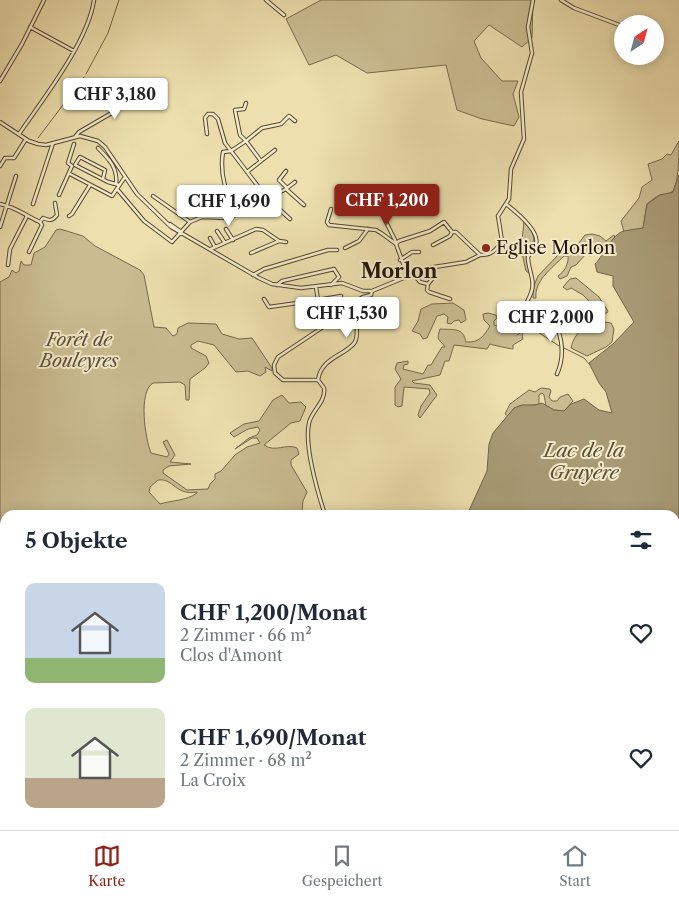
<!DOCTYPE html>
<html lang="de">
<meta charset="utf-8">
<style>
body{margin:0;font-family:"Libre Caslon Text",serif;background:#f2f2f3;color:#1f2937;height:100vh;display:flex;flex-direction:column;font-size:19px;white-space:nowrap}
*{box-sizing:border-box;margin:0}
p{font-size:16px;color:#747a83}
.icon{flex:none;width:28px;height:28px;fill:none;stroke:currentColor;stroke-width:2;stroke-linecap:round;stroke-linejoin:round}
.map{position:relative;flex:1;overflow:hidden}
.sheet{position:absolute;left:0px;top:510px;width:680px;height:320px;display:flex;flex-direction:column;background:#fff;border-radius:15px 15px 0 0;box-shadow:0 2px 12px #0003}
.sheet>*{flex:none}
.needle{width:32px;rotate:36deg}
.buttons{position:absolute;left:614px;top:15px;display:grid;gap:10px}
.buttons a{display:grid;place-items:center;width:50px;height:50px;border-radius:50%;background:#fff;box-shadow:0 2px 12px #0003;font-size:25px}
.price{position:absolute;translate:-50% -42px;padding:0 11px;border-radius:5px;background:#fff;color:#222;font-size:16px;line-height:32px;filter:drop-shadow(0 1px 2px #0008)}
.price::after{content:'';position:absolute;left:50%;top:30px;width:15px;height:11px;margin-left:-8px;background:inherit;clip-path:polygon(0 0,100% 0,50% 100%)}
.price.on{background:#8f2418;color:#fff}
ul{padding:0;list-style:none}
li{display:flex;align-items:center;gap:15px;height:125px;padding:0 25px}
li span{display:grid;place-items:center;flex:none;width:140px;height:100px;border-radius:10px;color:#555}
li>.icon{margin-inline-start:auto}
span .icon{width:60px;height:60px;fill:#fffc;stroke-width:1}
li b{font-size:21px}
h2{display:flex;justify-content:space-between;align-items:center;height:60px;padding:0 25px;font-size:21px}
.tabs{display:flex;justify-content:space-around;align-items:center;height:70px;border-top:1px solid #e0e1e3;background:#fff;font-size:14px;color:#747a83}
.tabs a{display:grid;justify-items:center;gap:2px}
.tabs .on{color:#8f2418}
.map>svg:first-child{display:block}
.green{fill:#cabc91;stroke:#76684c;fill-rule:evenodd}
.water{fill:#a89a75;stroke:#726449}
.lines{fill:none;stroke-linecap:round;stroke-linejoin:round}
.stream{stroke:#726449;stroke-width:1}
.minor-casing{stroke:#554730;stroke-width:4.5}
.minor{stroke:#f3eaca;stroke-width:2.5}
.poi-dot{fill:#8f2418;stroke:#f3eaca;stroke-width:2}
.labels{text-anchor:middle;stroke-width:4;stroke-linejoin:round;paint-order:stroke}
.poi-label{font-size:18px;fill:#221406;stroke:#f3eaca;text-anchor:start}
.park-label{font-size:18px;font-style:italic;fill:#5d4f37;stroke:#f3eaca}
.water-label{font-size:19px;font-style:italic;fill:#5e5038;stroke:#f3eaca}
.quarter-label{font-size:20px;font-weight:bold;fill:#221406;stroke:#f3eaca}
</style>
<div class="map">
<svg width="679" height="830" viewBox="0 0 679 830">
<rect width="100%" height="100%" fill="#eddfae"/>
<filter id="stains"><feTurbulence type="fractalNoise" baseFrequency=".004" numOctaves="4"/><feColorMatrix values="0 0 0 0 .2 0 0 0 0 .09 0 0 0 0 .02 0 0 0 .5 -.17"/></filter>
<radialGradient id="worn" r=".72"><stop offset=".6" stop-color="#630" stop-opacity="0"/><stop offset="1" stop-color="#630" stop-opacity=".3"/></radialGradient>
<path class="green" d="M321,0h212l-1,38 -10,9 -33,-22 -15,16 7,17 21,23h16l-5,13 6,23 -5,9 -32,-7 -25,-9 -11,-45 -79,8 -31,-18 -27,10 -23,-46z
M679,141c0,12 0,44 -7,51 -4,3 -8,2 -12,3 -5,2 -9,6 -13,9l-4,24 -19,4 -3,-11 18,-23 3,-11 10,-7 -4,-16 14,-5 5,-5 4,1z
M524,222l8,9 2,9 -8,14 4,20 -4,-3 -5,-22z
M60,229l23,7 12,10 45,24 4,5 10,52 12,1 7,8 4,-2 1,-6 10,-5 28,1 6,10 17,5 13,-1 20,30v3l-7,-4 1,5 -6,4 -12,-5 -12,1 -22,-27 -16,-4 -7,4v3l15,8 3,7 -4,5 -15,11 -1,21h-3l-1,-15 -5,-3 -27,1c-15,9 -8,55 -2,70l16,4 2,-3 -6,-12 4,-2 8,15 -5,7 21,2 -22,2 -6,4v3l24,17 21,-1 2,-5 5,-5v-5l6,-3 14,-16 12,-8 13,-4 -3,-5h-5l-17,11 14,-11 8,-3 3,-5 -2,-3 -10,2 -14,8 -4,-4 14,-9 15,-3 14,-21 9,-5 7,8 12,-1 5,5 -6,14 -9,2 -27,22c11,8 22,-2 33,3l2,6 -8,6v5l16,27 -4,9 -1,10 -4,4h-293v310h37l3,5h-45v-548l9,-5 3,-7 4,3 3,-2 2,-10 3,4h7l3,-12 11,-6 11,-17zM158,480c16,-2 17,16 39,12v1c-11,8 -24,7 -37,11l-11,-12 1,-5z
M592,234l8,2 6,5 8,-6 1,3 -10,14 -12,-6v8l-3,2 -4,-2 -10,11 -5,2 -4,9 -7,3 -2,-3c6,-4 11,-12 10,-20h-4c-12,12 -30,25 -28,42h-3v-10l5,-12 20,-21 9,-6 8,-1 10,-13z
M576,278l23,19 9,14 -1,2h-6l-18,-18 -12,-7 -4,2 -4,-3 7,-8z
M453,303l11,7 2,10 -5,3 -2,-3 -5,1 -3,3 -4,-1 1,-6 -4,-3 -7,2 -10,22 -4,1 -3,-5 -8,-3 6,-10 3,-12 11,-5z
M488,313l8,2 1,3 -3,3v4l4,1 3,-10 5,-3c11,3 16,5 21,15l-5,7 1,4 -10,6v4c-2,0 -21,-4 -23,-5l-3,5 -33,-4 -5,16h-4l-5,14 -28,6 2,2 16,2 7,10 -17,23 -2,-3 3,-9 9,-13 -1,-4 -25,-2 -2,19 -4,1 -3,-2v-18l6,-8 -6,-10 2,-6 11,-2v3l-4,1 -1,4 20,5 5,-9h3l11,-18h3c-6,-9 -9,-5 -5,-18 14,1 23,-2 26,13 13,1 18,-6 24,-16l-6,-6 -1,-6z
M598,321l13,2 3,6 -2,13 -6,5 -19,9 -16,-8c3,-15 13,-22 27,-27z
M541,388l9,1 1,2 -2,6 3,4h5l3,-4 8,-3 5,7 -9,10 -10,-1 -8,-4 -2,-11 -2,-2 -3,2v9c-15,4 -20,-4 -31,12l-3,-2 5,-10 19,-14 6,2z
M55,825h131l2,5h-140z
M402,825h34l8,4 11,-3 1,2 3,-3 14,1 -1,4h-67z
M483,825h70l1,2 -1,3h-68z"/>
<path class="water" d="M679,175v457l-4,2v-119h-208l20,-44 2,-27 4,-11 21,-25 8,-3h13l7,-2 12,7 10,1 7,-7 13,-5 15,11 13,3 -6,-21 -7,-9 -10,-20 24,-19 21,-22 -21,-36v-10l-16,-4 -2,-8c9,-9 17,-30 29,-33 5,-1 13,-2 19,-3l4,-24 13,-9 13,-3z"/>
<g class="lines">
<path class="stream" d="M86,74l22,-41 11,-33
M38,138l46,-61
M532,328l27,18
M517,335l13,-8
M562,347l22,11 6,7
M0,809l5,4
M14,825l5,5"/>
<defs>
<path id="minor" d="M266,0l18,15
M561,0l13,8 48,18
M30,27l44,24
M0,81l22,-37 22,-44
M0,122l29,19 9,3 8,1 34,-9 18,5 7,6 32,47 34,33 88,51 13,6 29,4 41,-5 21,8h9l56,-23 38,-6 14,-7
M19,134c24,-35 69,-92 75,-134
M207,134l-2,-16 3,-4h5l5,5 7,24 42,55 23,21
M75,137l4,-5 43,-25 27,-8
M98,148c11,11 20,20 18,36
M261,161l-15,-20 16,-13 19,-4 8,-8 6,5
M0,166l5,-8h9l12,-19
M286,171l-7,9 8,8
M247,172l28,-22
M70,174l42,22 13,-19
M103,179l2,-9 -25,-13 -5,8 33,17 11,3
M117,189l27,32 28,21 18,-20 12,-5 27,1 57,-29 9,-7
M286,189l18,16
M59,195l13,-29 -4,-3 6,-19
M153,196l37,26
M0,204c18,4 24,11 40,18l2,3 -13,27
M33,204l20,-61
M506,204c9,7 34,27 30,40 -1,4 -6,9 -8,13 0,13 8,24 3,36 -3,9 -9,14 -7,23l3,2 20,-6c15,15 19,42 10,62
M381,206l1,8 14,28
M331,209l-4,13 2,3 47,5 5,3 15,11 12,33
M236,215c-9,-21 -17,-40 -13,-63l8,-1 15,-10 -6,-6 -5,-25 9,-1 2,-6
M69,216l3,-2 18,-29
M40,222l3,-4c7,3 9,3 14,-3l-2,-12
M170,224l10,7
M0,227l16,-51
M226,229l7,11
M217,231l8,12
M210,238l5,9
M279,241l7,1
M396,244l3,-3 31,-10 14,-9 8,10h4l24,23
M433,245l17,-9 2,-4
M345,248l14,-7 9,-12
M211,249l45,-20 7,1 16,11 -28,12
M480,255c11,0 16,-4 22,-14l-4,-25 11,-17 2,-30 13,-30 -3,-47 11,-39 -4,-26 5,-27
M400,260l12,-8h7
M8,265l2,-16 17,-33
M253,275l11,-6 64,-19h9
M414,275l6,7 8,2 4,-5 -4,-11
M428,284l-1,6 2,2 21,7
M277,285l5,-4 52,-12 5,8 -8,8
M264,299l5,8 43,-6 6,-1 -2,-13
M318,300l23,-4
M318,380c3,-23 29,-25 37,-38 6,-11 -5,-35 9,-43
M325,515c-7,-22 -21,-69 -16,-92 3,-13 17,-21 15,-35l-6,-8h-35l-8,-7 -1,-8 4,-8 51,-34 7,-9 27,-17 8,-2 1,-4
M41,825l4,5
M386,825l2,5
M614,825l7,5
M213,830v-5
M240,830l2,-5
M258,830l2,-5
M272,830l2,-5
M286,830l2,-5
M300,830l1,-5
M594,830l5,-5"/>
</defs>
<use href="#minor" class="minor-casing"/>
<use href="#minor" class="minor"/>
</g>
<circle class="poi-dot" cx="486" cy="248" r="5"/>
<g class="labels">
<g class="poi-label">
<text x="496" y="254">Eglise Morlon</text>
</g>
<g class="park-label">
<text x="79" y="346">Forêt de<tspan x="79" dy="21">Bouleyres</tspan></text>
</g>
<g class="water-label">
<text x="584" y="457">Lac de la<tspan x="584" dy="22">Gruyère</tspan></text>
</g>
<g class="quarter-label">
<text x="399" y="278">Morlon</text>
</g>
</g>
<rect width="100%" height="100%" filter="url(#stains)"/>
<rect width="100%" height="100%" fill="url(#worn)"/>
</svg>
<div class="buttons">
<a><svg class="needle" viewBox="-14 -14 28 28"><path d="M0-13l5 13h-10z" fill="#e53935"/><path d="M0 13l5-13h-10z" fill="#747a83"/></svg></a>
</div>
<b class="price" style="left:115px;top:120px">CHF 3,180</b>
<b class="price on" style="left:387px;top:226px">CHF 1,200</b>
<b class="price" style="left:229px;top:227px">CHF 1,690</b>
<b class="price" style="left:347px;top:339px">CHF 1,530</b>
<b class="price" style="left:551px;top:343px">CHF 2,000</b>
<section class="sheet">
<h2>5 Objekte<svg class="icon" aria-label="filters" viewBox="0 0 24 24"><path d="M4 7h16M4 17h16"/><circle cx="9" cy="7" r="2"/><circle cx="15" cy="17" r="2"/></svg></h2>
<ul>
<li><span style="background:linear-gradient(#c9d6e8 75%,#8fb573 0)"><svg class="icon" aria-label="home" viewBox="0 0 24 24"><path d="M3 11l9-7 9 7M6 9v11h12V9"/></svg></span><div><b>CHF 1,200/Monat</b><p>2 Zimmer · 66 m²</p><p>Clos d'Amont</p></div><svg class="icon" aria-label="heart" viewBox="0 0 24 24"><path d="M12 20l-8-8c-3-5 5-10 8-4 3-6 11-1 8 4z"/></svg></li>
<li><span style="background:linear-gradient(#dfe7d0 70%,#b9a48a 0)"><svg class="icon" aria-label="home" viewBox="0 0 24 24"><path d="M3 11l9-7 9 7M6 9v11h12V9"/></svg></span><div><b>CHF 1,690/Monat</b><p>2 Zimmer · 68 m²</p><p>La Croix</p></div><svg class="icon" aria-label="heart" viewBox="0 0 24 24"><path d="M12 20l-8-8c-3-5 5-10 8-4 3-6 11-1 8 4z"/></svg></li>
</ul>
</section>
</div>
<nav class="tabs">
<a class="on"><svg class="icon" aria-label="map" viewBox="0 0 24 24"><path d="M3 6l6-2 6 2 6-2v14l-6 2-6-2-6 2zM9 4v14M15 6v14"/></svg>Karte</a>
<a><svg class="icon" aria-label="saved" viewBox="0 0 24 24"><path d="M7 4h10v16l-5-4-5 4z"/></svg>Gespeichert</a>
<a><svg class="icon" aria-label="home" viewBox="0 0 24 24"><path d="M3 11l9-7 9 7M6 9v11h12V9"/></svg>Start</a>
</nav>
